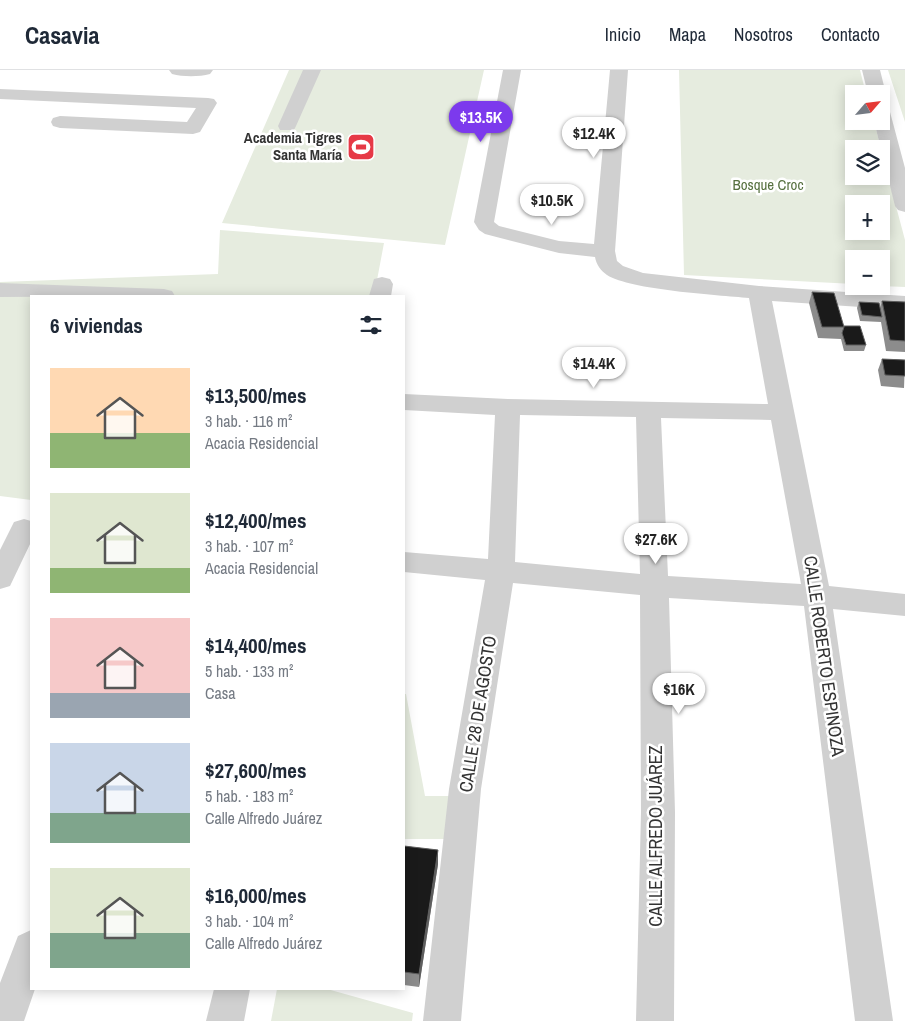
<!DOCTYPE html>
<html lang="es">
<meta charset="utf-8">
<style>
body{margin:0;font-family:"Archivo Narrow",sans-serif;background:#f2f2f3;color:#1f2937;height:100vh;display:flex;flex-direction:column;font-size:19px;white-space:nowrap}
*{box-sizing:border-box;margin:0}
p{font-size:16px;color:#747a83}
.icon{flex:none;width:28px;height:28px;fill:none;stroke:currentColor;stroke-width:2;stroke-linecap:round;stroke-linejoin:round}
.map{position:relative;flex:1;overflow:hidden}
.panel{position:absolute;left:30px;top:225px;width:375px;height:695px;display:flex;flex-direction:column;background:#fff;border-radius:0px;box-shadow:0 2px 12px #0003}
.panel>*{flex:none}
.needle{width:32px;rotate:62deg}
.buttons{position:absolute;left:845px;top:15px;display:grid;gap:10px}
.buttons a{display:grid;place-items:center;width:45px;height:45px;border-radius:0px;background:#fff;box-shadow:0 2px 12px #0003;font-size:25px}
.price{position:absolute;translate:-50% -42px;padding:0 11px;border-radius:18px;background:#fff;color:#222;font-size:16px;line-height:32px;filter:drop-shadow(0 1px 2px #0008)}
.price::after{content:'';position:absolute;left:50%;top:30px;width:15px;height:11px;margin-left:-8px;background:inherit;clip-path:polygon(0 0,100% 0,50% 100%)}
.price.selected{background:#7c3aed;color:#fff}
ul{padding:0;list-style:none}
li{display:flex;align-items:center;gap:15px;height:125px;padding:0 20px}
li span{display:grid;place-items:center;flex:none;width:140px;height:100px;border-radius:0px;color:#555}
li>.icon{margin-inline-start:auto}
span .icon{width:60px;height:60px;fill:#fffc;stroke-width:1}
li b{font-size:21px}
h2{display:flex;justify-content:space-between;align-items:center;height:60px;padding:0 20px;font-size:21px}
header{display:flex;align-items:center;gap:30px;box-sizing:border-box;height:70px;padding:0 25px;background:#fff;border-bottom:1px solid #e0e1e3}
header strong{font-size:24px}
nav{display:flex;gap:28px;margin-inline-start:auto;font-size:18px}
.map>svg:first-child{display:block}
.green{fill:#e6ecdf;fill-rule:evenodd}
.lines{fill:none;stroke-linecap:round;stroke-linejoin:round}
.minor{fill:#d0d0d0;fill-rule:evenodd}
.wall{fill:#8c8c8c}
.shaded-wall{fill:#5f5f5f}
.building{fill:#1a1a1a;stroke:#5f5f5f}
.labels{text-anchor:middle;stroke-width:5;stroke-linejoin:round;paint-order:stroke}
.far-poi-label{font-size:15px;font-weight:bold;fill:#333;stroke:#fff;text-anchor:end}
.far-park-label{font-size:15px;fill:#56703f;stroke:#fff}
.street-label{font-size:18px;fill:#333;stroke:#fff}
</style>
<header>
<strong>Casavia</strong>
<nav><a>Inicio</a><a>Mapa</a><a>Nosotros</a><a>Contacto</a></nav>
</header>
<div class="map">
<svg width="905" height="951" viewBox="0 0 905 951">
<rect width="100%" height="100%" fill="#fff"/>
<path class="green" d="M289,0h195l-39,175 -223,-22z
M679,0h181l6,24h-12v27h20l7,28h-27v27h27v-26l24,90v47l-24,-1v-27h-27v25l-170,-9zM854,134h27v27h-27z
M888,0h17v52z
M220,160l164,13 -10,53h-343v204l-31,-4v-214l218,-8z
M404,624h2l19,102h29l-8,43h-42z
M277,919h50l86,24 -1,8h-141z"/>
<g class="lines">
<path class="minor" d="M169,0h44l-3,4c-11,3 -27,3 -38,0z
M303,0h18l-25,56 -2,4h-14l-2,-4z
M503,0h18l-27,152 5,4 60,15 35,3 16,-174h18l-13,181 2,10 6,5 20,7 116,13 146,10v14l-133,-9 57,285 76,8v22l-72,-7 60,412h-38l-51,-415 -135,-8 6,214 -1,209h-38l5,-209 -1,-217 -127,-12 -32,206 -20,232h-38l26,-232 36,-209 -81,-8v-20l84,7 7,-144 -91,-5v-16l104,5 260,5 -19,-106c-32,-3 -118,-8 -142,-23 -6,-4 -11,-11 -12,-18l-36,-4 -74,-19 -6,-4 -5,-8zM520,345l116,2 4,157 -125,-12zM661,348l110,2 30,164 -133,-8z
M862,0h18l6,24 -3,4h-2v-4h-13z
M0,19l208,9 6,1 3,4 -17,29 -7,2 -133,-6 -7,-2 -2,-4 2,-4 7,-2 127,6 9,-14 -196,-9z
M881,37l6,1 3,4 15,56v44l-7,-2 -3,-4 -21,-85h7z
M382,207l8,2 3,5 -2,12h-22l5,-17z
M0,213l164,6 8,2 3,5 -175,1z
M24,449l7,2v21l-21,44 -10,3v-39l14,-28z
M31,860v59h4l-11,32h-24v-38l18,-47z
M214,919h36l-6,32h-38z"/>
</g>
<path class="wall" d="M812,222l32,34 22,19 -2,6h-20l-3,-12 -23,-1 -9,-35z
M882,231l23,1v50l-19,-1 -5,-29 -21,-1 -3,-13 2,-6 21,6z
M882,289l23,1 -1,28 -23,-2 -3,-16z
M404,776l34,4v14l-19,123 -15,-2z"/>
<path class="shaded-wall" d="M438,780v14l-19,123v-13z"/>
<path class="building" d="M812,222l22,1 10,34h-22z
M882,231l23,1v39l-15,-1z
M859,232l20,1 3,14 -20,-2z
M844,256h16l6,19h-20l-4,-12 2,-6z
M882,289l23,1v16l-20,-1z
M404,776l34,4 -19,124 -15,-2z"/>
<defs>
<symbol id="stadium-square" viewBox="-11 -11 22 22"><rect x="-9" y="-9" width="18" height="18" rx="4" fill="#e63946" stroke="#fff"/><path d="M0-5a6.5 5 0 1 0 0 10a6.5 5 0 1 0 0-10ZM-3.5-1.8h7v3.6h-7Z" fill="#fff"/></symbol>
</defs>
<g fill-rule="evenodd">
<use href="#stadium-square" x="345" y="61" width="32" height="32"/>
</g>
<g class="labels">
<g class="far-poi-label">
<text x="342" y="73">Academia Tigres<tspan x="342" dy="17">Santa María</tspan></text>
</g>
<g class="far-park-label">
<text x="768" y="120">Bosque Croc</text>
</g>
<g class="street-label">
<text transform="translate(824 586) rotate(82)" y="6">CALLE ROBERTO ESPINOZA</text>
<text transform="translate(478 644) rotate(-81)" y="6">CALLE 28 DE AGOSTO</text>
<text transform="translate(656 766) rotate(-90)" y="6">CALLE ALFREDO JUÁREZ</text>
</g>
</g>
</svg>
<div class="buttons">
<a><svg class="needle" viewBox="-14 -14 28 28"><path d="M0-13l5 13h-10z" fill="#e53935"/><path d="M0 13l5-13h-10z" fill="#747a83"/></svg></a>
<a><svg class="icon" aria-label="layers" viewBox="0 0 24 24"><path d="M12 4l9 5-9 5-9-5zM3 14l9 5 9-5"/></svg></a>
<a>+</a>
<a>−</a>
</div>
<b class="price selected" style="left:481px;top:73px">$13.5K</b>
<b class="price" style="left:594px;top:89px">$12.4K</b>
<b class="price" style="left:552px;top:156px">$10.5K</b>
<b class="price" style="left:594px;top:319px">$14.4K</b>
<b class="price" style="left:656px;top:495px">$27.6K</b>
<b class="price" style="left:679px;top:645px">$16K</b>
<section class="panel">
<h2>6 viviendas<svg class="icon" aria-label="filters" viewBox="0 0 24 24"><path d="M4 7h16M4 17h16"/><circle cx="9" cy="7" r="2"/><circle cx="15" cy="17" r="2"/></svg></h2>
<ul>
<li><span style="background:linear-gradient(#ffd9b3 65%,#8fb573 0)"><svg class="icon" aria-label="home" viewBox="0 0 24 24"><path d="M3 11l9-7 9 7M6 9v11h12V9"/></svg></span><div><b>$13,500/mes</b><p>3 hab. · 116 m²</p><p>Acacia Residencial</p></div></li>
<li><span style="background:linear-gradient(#dfe7d0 75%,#8fb573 0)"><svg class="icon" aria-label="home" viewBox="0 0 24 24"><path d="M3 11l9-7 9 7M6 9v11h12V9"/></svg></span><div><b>$12,400/mes</b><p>3 hab. · 107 m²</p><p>Acacia Residencial</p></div></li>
<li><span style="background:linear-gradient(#f6c9c9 75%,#9aa5b1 0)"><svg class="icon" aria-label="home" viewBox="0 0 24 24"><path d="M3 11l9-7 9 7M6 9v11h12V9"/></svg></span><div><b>$14,400/mes</b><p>5 hab. · 133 m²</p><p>Casa</p></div></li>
<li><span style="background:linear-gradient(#c9d6e8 70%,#7fa58c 0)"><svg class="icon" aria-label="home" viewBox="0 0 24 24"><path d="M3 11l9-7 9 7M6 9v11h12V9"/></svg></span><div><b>$27,600/mes</b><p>5 hab. · 183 m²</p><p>Calle Alfredo Juárez</p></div></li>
<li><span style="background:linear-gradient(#dfe7d0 65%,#7fa58c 0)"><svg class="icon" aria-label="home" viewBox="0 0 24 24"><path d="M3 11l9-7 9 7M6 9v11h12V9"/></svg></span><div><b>$16,000/mes</b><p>3 hab. · 104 m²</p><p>Calle Alfredo Juárez</p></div></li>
</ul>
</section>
</div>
